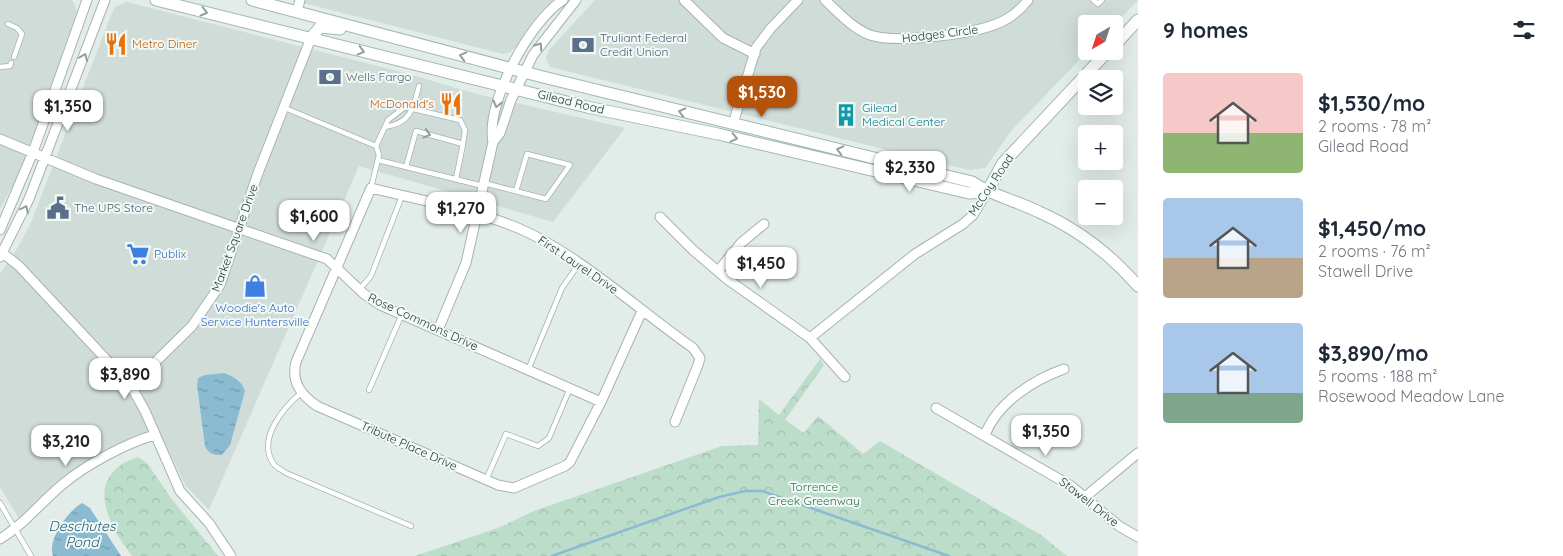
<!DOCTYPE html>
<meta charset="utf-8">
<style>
body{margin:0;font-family:Quicksand,sans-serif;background:#f2f2f3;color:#1f2937;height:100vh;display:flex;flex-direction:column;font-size:19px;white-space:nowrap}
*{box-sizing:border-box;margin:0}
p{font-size:16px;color:#747a83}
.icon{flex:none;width:28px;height:28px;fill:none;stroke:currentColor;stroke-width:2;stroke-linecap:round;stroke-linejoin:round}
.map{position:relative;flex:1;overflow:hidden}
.side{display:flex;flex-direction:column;background:#fff;width:425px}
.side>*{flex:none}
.needle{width:32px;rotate:219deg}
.controls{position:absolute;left:1078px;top:15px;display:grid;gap:10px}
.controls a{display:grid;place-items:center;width:45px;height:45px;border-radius:5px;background:#fff;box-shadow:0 5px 20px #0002;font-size:25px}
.price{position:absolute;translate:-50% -42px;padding:0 11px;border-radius:10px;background:#fff;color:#222;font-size:16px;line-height:32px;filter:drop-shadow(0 1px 2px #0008)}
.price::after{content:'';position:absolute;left:50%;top:30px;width:15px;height:11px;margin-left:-8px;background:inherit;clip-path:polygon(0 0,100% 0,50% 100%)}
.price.active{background:#b45309;color:#fff}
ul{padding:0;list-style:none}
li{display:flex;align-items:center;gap:15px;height:125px;padding:0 25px}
li span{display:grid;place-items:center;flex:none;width:140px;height:100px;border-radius:5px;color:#555}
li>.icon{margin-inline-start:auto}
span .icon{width:60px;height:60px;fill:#fffc;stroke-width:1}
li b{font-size:21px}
h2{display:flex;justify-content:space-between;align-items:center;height:60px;padding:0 25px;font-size:21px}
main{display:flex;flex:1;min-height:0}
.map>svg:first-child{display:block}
.built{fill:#d0dcd8}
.park{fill:url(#park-crowns)}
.water{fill:url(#water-ripples)}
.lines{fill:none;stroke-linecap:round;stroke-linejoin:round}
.stream{stroke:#8abbd1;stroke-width:2.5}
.lane-casing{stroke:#a5b4b1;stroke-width:6}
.street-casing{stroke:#a5b4b1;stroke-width:11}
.secondary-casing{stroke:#a0b8b3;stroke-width:13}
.lane{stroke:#fff;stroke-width:4.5}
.street{stroke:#fff;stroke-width:9}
.secondary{stroke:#fff;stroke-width:11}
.oneway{stroke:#909e9c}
.labels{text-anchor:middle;stroke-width:4;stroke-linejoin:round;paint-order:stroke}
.street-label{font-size:12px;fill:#223d3a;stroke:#f2f8f6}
.service-label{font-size:12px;fill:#4e5e75;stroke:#f2f8f6;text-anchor:start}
.food-label{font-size:12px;fill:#c56008;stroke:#f2f8f6;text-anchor:start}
.culture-label{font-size:12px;fill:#0d838f;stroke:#f2f8f6;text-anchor:start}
.shop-label{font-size:12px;fill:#366cbe;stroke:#f2f8f6;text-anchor:start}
.park-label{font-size:12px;fill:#2c7353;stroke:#f2f8f6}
.water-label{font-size:14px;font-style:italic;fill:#1c5a78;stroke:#f2f8f6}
</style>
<main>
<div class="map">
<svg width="1138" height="556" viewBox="0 0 1138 556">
<defs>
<pattern id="park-crowns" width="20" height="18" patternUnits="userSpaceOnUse" patternTransform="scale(1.25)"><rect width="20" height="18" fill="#bbddc9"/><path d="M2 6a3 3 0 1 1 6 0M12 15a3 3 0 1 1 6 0" fill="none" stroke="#a0bfad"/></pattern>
<pattern id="water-ripples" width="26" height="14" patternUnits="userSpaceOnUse" patternTransform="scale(1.25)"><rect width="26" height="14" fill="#8abbd1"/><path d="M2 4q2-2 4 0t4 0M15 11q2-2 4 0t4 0" fill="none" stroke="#7099ab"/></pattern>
</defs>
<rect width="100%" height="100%" fill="#e2ece9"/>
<path class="built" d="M0,0h72l5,11 -44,126 -16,41 -17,31z
M292,0h261l-16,16 -21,31 -7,6 -6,1z
M595,0h543l-24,25 -28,-1v27h2l-77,80 -26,37 -16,2 -419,-103 -4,-9 3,-8z
M127,2l278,71 72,21 148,34 -72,94 -194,-56 -150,344 -24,-25 -27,-57 -57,27 -81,65 -20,-33v-213l14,-20 16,-29 81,-210 4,-8z"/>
<path class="park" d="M820,359l4,6 -39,55 19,13 14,-17 45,38 17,-13 161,94 26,21h-652l83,-28 36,-17 188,-65 36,-1 1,-46 20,16z
M138,457l9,6 24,35 47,58h-86c-24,-31 -50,-81 6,-99z"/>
<path class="water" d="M224,373c10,4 17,7 21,18l-15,54 -8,10c-9,0 -13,-1 -17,-9l-8,-61 1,-7 7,-3z
M82,503l8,5 31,48h-68c-6,-16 15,-45 29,-53z"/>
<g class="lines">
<path class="stream" d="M552,556l167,-59 26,-6h17l187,65"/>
<defs>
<path id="lane" d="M1093,0l5,4 4,-4
M8,24l9,4 5,6 -8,23
M0,67l10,-1 1,-3
M285,108l91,38 3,9 -8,33
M385,127c26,-4 28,-18 34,-41
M376,146l12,-26 17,-13 55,13 5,10 -2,14
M378,160l105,26
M406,167l10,-36 47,13 -7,35
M484,183l62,16 24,-34 -43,-11 -11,37
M359,290l12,-14 31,-80
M528,370l34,-82 17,-24
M369,390l33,-76
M302,392c-18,15 -45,46 -29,71 2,4 9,7 13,10l125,53
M486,480l20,-46 32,12 11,-8 21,-50
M0,503l31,53"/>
<path id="street" d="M684,0l39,38 32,16
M825,0c14,13 27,28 45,35 28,9 110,-1 135,-15 9,-5 17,-12 23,-20
M297,11l3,-11
M733,124l23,-76 15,-20 27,-28
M0,139l96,40 231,80 37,35 16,11 221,97
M493,142l7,-9 11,-33 22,-45 43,-55
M660,217l33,33 34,29 83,59 35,39
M0,230l33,-78 54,-152
M0,251l19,15 112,120 14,25 35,80 29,32 22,33
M0,257l29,-58 76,-199
M718,271l23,-28 23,-19
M642,311l-41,91 -31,60 -5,4 -51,22 -16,-3 -181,-79c-16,-11 -26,-24 -21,-44l75,-174c48,12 101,21 147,40 59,25 122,83 175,120l7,10 -2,7 -23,57
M438,330l28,-67 27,-121c-8,-39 37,-121 70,-142
M810,338l105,-84 48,-30 10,-9 14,-23
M131,386l61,-60 28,-41 38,-112 53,-135
M936,408l135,78 48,40 19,11
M985,435c12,-32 48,-55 79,-66
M1085,497l53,-44
M0,539c25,-15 41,-37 63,-55 24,-20 62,-40 91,-49"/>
<path id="secondary" d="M156,0l431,107 131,27 251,59 18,-1
M252,0l287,76 433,106c21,14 45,19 67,30 39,17 71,42 99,74
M311,38l9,-11 20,2
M1114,46l24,-26
M987,192l16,-29 105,-112"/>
</defs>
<use href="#lane" class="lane-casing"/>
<use href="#street" class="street-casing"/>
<use href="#secondary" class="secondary-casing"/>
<use href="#lane" class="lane"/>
<use href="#street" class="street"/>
<use href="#secondary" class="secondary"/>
</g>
<defs><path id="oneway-chevron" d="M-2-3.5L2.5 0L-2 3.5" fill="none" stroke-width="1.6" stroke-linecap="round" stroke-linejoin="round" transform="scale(1.25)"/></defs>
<g class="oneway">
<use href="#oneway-chevron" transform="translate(204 12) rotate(14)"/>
<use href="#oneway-chevron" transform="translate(539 46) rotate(-55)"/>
<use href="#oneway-chevron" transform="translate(361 51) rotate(15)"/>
<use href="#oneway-chevron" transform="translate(463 56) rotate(-165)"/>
<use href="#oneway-chevron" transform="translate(84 57) rotate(-69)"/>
<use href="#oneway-chevron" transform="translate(497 104) rotate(104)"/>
<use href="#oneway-chevron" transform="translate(682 112) rotate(-166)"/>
<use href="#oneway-chevron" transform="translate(427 134) rotate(16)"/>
<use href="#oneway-chevron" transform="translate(734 138) rotate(13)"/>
<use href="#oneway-chevron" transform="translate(840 150) rotate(-166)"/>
<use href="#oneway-chevron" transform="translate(25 209) rotate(-65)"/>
</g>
<defs>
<symbol id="restaurant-bare" viewBox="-9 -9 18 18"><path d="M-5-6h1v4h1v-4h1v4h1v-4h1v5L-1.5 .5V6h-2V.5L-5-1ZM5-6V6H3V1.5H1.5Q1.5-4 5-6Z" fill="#e8710a" stroke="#f2f8f6" stroke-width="2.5" paint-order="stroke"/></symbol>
<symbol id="bank-bare" viewBox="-9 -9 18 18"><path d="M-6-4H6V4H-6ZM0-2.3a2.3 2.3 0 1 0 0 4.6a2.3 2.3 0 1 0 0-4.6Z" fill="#5c6f8a" stroke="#f2f8f6" stroke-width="2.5" paint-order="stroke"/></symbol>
<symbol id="building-bare" viewBox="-9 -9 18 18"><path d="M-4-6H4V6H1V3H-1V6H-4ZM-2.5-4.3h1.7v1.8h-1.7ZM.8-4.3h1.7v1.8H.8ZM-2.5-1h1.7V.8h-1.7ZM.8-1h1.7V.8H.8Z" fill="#0f9aa8" stroke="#f2f8f6" stroke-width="2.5" paint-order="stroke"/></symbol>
<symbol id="civic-bare" viewBox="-9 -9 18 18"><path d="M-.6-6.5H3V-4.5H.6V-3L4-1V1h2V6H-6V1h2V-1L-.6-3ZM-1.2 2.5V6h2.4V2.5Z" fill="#5c6f8a" stroke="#f2f8f6" stroke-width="2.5" paint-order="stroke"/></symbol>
<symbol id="supermarket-bare" viewBox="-9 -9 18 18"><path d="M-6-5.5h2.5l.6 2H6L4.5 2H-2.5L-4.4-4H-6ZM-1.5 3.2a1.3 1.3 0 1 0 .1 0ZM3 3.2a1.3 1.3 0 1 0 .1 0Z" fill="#3f7fe0" stroke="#f2f8f6" stroke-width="2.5" paint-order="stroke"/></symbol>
<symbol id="shop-bare" viewBox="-9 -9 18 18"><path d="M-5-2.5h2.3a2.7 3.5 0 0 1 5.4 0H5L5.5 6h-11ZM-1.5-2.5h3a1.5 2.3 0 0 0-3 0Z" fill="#3f7fe0" stroke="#f2f8f6" stroke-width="2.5" paint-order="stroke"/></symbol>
</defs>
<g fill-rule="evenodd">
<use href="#restaurant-bare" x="100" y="28" width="32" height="32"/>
<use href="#bank-bare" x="567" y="29" width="32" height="32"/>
<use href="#bank-bare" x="314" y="61" width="32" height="32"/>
<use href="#restaurant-bare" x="435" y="88" width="32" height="32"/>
<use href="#building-bare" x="830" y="99" width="32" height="32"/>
<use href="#civic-bare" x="42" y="192" width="32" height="32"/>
<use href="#supermarket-bare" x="122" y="238" width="32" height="32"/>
<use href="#shop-bare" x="239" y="270" width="32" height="32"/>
</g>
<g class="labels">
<g class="street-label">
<text transform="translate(940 34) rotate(-7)" y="4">Hodges Circle</text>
<text transform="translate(571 102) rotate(14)" y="4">Gilead Road</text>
<text transform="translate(991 185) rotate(-56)" y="4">McCoy Road</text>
<text transform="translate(235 238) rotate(-70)" y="4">Market Square Drive</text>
<text transform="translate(578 265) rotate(34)" y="4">First Laurel Drive</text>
<text transform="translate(423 322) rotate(25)" y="4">Rose Commons Drive</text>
<text transform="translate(409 446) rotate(24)" y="4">Tribute Place Drive</text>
<text transform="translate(1089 502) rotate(38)" y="4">Stawell Drive</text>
</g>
<g class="service-label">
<text x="600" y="42">Truliant Federal<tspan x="600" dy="14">Credit Union</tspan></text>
<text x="346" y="81">Wells Fargo</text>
<text x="74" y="212">The UPS Store</text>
</g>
<g class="food-label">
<text x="132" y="48">Metro Diner</text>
<text x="434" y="108" text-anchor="end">McDonald's</text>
</g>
<g class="culture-label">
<text x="862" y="112">Gilead<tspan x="862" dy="14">Medical Center</tspan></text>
</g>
<g class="shop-label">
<text x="154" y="258">Publix</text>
<text x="255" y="312" text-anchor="middle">Woodie's Auto<tspan x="255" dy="14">Service Huntersville</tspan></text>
</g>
<g class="park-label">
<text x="814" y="491">Torrence<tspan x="814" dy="14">Creek Greenway</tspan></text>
</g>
<g class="water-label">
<text x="82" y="531">Deschutes<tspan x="82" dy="16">Pond</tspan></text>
</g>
</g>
</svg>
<div class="controls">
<a><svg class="needle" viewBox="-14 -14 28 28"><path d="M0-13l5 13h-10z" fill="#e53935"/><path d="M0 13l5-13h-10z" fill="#747a83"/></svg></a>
<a><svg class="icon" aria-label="layers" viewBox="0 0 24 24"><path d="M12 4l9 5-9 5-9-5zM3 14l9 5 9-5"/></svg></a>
<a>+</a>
<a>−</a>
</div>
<b class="price active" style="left:762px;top:118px">$1,530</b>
<b class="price" style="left:68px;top:132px">$1,350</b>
<b class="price" style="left:910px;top:193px">$2,330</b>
<b class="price" style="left:461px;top:234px">$1,270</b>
<b class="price" style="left:314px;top:242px">$1,600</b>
<b class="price" style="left:761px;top:289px">$1,450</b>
<b class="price" style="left:125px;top:400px">$3,890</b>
<b class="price" style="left:1046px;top:457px">$1,350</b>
<b class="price" style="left:66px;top:467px">$3,210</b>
</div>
<section class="side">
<h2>9 homes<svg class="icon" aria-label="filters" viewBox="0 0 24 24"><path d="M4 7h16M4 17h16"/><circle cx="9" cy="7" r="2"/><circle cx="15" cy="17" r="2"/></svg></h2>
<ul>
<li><span style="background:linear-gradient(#f6c9c9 60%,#8fb573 0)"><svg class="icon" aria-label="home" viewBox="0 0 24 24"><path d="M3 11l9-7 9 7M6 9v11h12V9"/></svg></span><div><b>$1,530/mo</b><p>2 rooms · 78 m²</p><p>Gilead Road</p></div></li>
<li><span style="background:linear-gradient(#a9c7e8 60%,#b9a48a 0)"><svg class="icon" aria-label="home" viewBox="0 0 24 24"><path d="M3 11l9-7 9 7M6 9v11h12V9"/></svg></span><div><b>$1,450/mo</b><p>2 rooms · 76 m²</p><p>Stawell Drive</p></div></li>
<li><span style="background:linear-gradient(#a9c7e8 70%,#7fa58c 0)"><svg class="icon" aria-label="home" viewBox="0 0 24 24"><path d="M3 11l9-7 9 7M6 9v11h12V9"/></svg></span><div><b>$3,890/mo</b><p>5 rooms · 188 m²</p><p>Rosewood Meadow Lane</p></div></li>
</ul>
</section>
</main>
